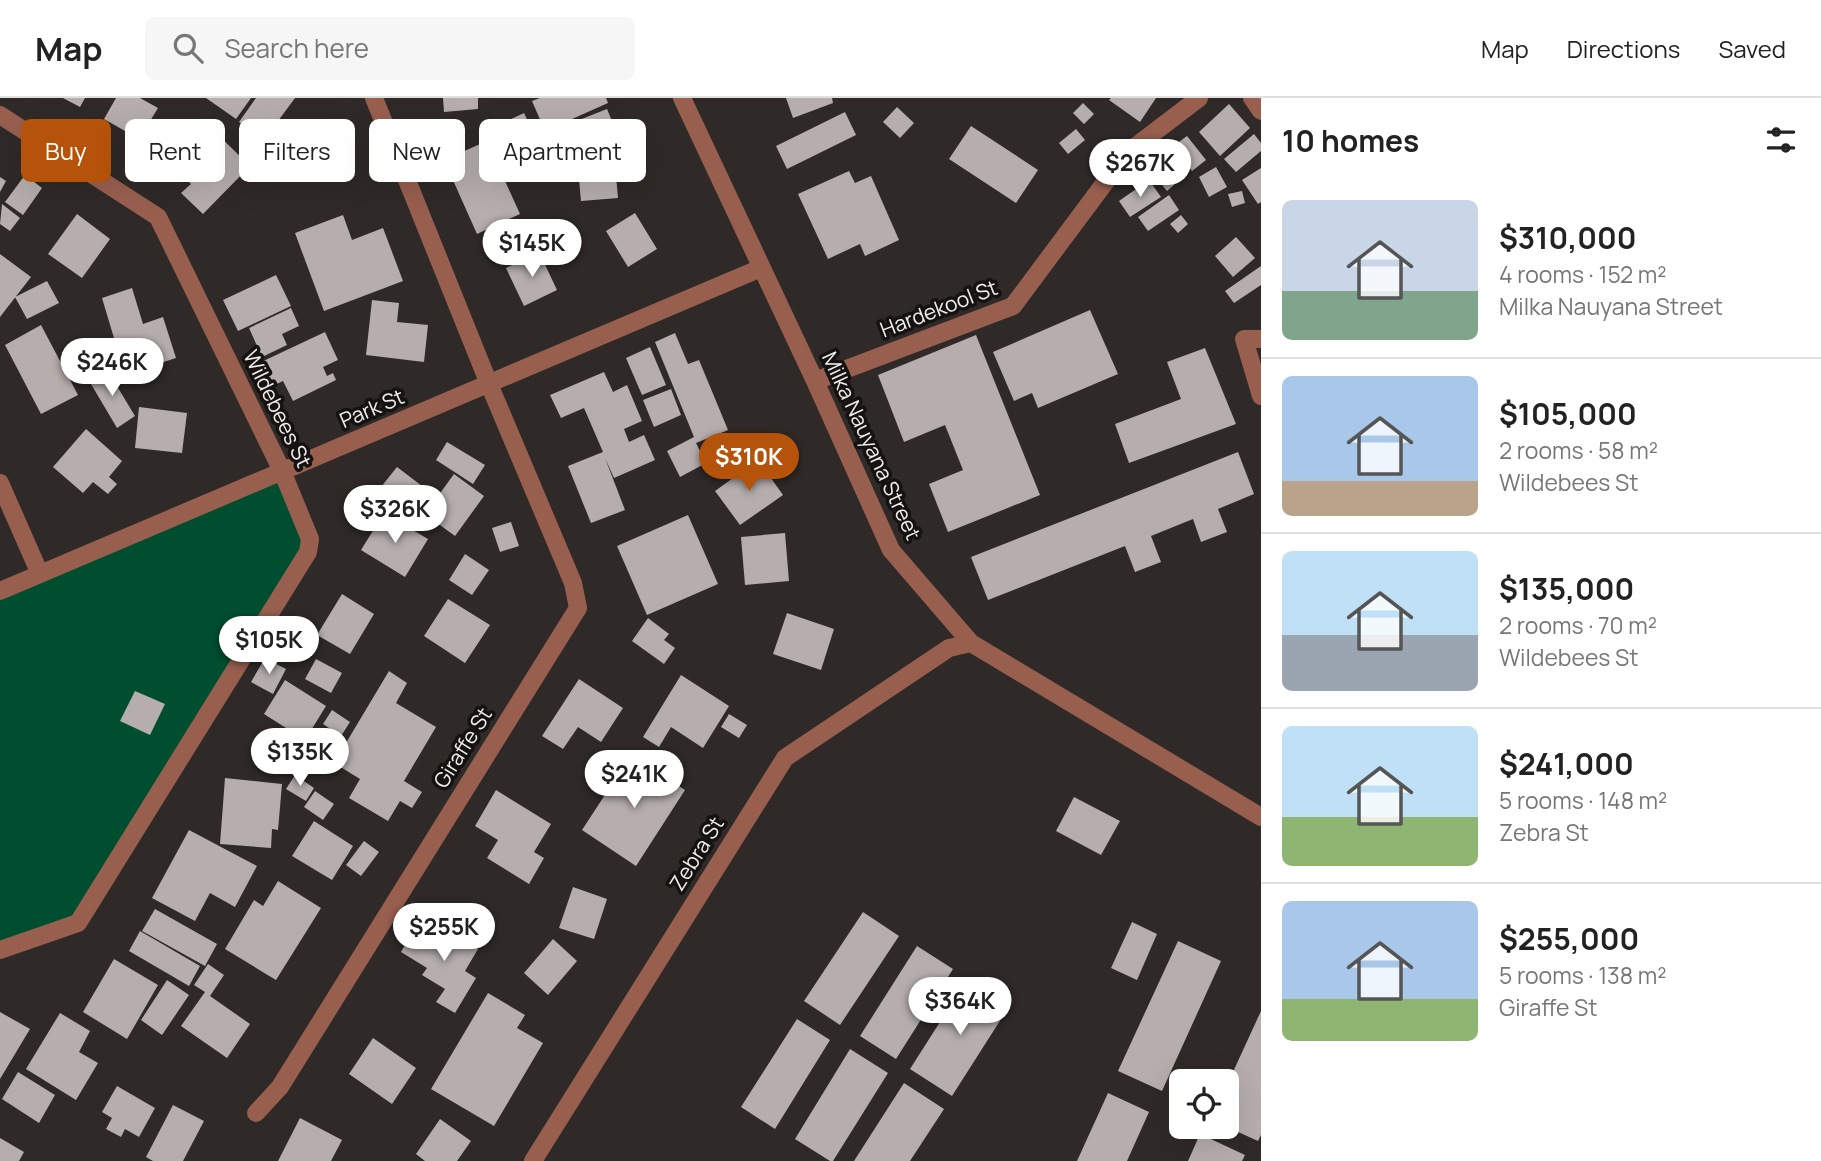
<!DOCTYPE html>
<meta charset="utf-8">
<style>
body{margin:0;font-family:Manrope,sans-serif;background:#f6f6f6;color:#222;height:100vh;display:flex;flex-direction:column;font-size:26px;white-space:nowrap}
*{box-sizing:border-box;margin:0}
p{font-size:23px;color:#767676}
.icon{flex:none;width:38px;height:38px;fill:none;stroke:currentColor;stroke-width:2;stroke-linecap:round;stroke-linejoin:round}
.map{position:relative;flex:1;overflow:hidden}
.panel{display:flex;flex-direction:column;background:#fff;width:560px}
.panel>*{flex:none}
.banner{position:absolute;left:21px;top:21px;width:665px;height:63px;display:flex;gap:14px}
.controls{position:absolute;left:1169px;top:971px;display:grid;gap:14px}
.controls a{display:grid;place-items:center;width:70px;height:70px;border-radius:10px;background:#fff;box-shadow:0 7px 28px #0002;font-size:35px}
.price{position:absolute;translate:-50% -60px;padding:0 16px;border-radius:24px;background:#fff;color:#222;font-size:23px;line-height:46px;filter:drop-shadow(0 2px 4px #0008)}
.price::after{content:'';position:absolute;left:50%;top:42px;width:21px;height:16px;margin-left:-10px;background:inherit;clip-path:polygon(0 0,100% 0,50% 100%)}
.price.current{background:#b45309;color:#fff}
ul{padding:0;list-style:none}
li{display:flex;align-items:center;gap:21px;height:175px;padding:0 21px}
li+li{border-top:2px solid #e0e0e0}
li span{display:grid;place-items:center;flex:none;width:196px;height:140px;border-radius:10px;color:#555}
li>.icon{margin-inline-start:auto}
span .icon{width:84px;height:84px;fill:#fffc;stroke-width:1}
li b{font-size:30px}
h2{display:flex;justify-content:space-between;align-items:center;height:84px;padding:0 21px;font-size:30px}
.pill{padding:0 24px;border-radius:10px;background:#fff;box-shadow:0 7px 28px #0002;font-size:24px;line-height:63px}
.pill.current{background:#b45309;color:#fff}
header{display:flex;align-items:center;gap:42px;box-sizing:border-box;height:98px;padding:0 35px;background:#fff;border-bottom:2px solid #e0e0e0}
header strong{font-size:33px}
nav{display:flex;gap:38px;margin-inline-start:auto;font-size:24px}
.search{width:490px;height:63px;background:#f6f6f6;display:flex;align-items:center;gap:18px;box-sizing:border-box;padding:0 24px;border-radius:10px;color:#767676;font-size:26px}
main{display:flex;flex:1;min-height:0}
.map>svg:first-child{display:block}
.green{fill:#004e30}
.building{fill:#b5aead}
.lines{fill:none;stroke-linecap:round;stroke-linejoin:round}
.street{stroke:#985f4f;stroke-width:18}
.labels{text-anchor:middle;stroke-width:7;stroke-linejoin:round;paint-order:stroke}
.street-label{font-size:21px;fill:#f2eeed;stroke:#151312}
</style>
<header>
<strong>Map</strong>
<div class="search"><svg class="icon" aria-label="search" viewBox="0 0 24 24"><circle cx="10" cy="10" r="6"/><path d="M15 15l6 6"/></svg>Search here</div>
<nav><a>Map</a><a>Directions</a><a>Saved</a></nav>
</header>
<main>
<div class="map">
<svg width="1261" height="1063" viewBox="0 0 1261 1063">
<rect width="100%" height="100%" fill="#2f2a28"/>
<path class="green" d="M282,373l28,68 -232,384 -78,27v-359z"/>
<path class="building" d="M63,0h22l-5,9z
M116,0h24l18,10 -19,31 -35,-20z
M206,0h45l-15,21z
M256,0h39l-31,42 -25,-18z
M443,0h35v11l-34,3z
M540,0h66l2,5 -63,28 -13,-30z
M786,0h46l1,5 -40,15z
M1111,0h45l-16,24 -31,-22z
M1083,5l11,11 -10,10 -11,-11z
M1229,6l21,24 -30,28 -21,-24z
M897,9l17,16 -14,15 -17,-16z
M607,11l7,17 -62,24 -6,-17z
M845,14l11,23 -69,34 -11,-23z
M524,15l16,34 -22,10 -15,-34z
M182,23l16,16 11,-11 41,40 -47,48 -22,-21 10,-9 -35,-36z
M316,24l19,36 -33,17 -19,-36z
M971,28l67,44 -22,33 -67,-44z
M1076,31l9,11 -17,14 -9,-11z
M1254,36l7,9v8l-25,21 -12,-13z
M1187,38l19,24 -14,11 -20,-24z
M487,43l33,73 -43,20 -33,-74z
M1159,51l23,29 -15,13 -24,-29z
M614,55l4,45 -37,3 -4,-44z
M1216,69l11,20 -18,10 -10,-20z
M1261,70v34l-3,2 -16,-24z
M849,73l6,12 16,-7 28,64 -34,16 -5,-12 -32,15 -30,-65z
M25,77l17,13 -19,27 -18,-13z
M0,79l6,4 -6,11z
M1149,82l12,17 -31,20 -11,-16z
M1242,93l3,12 -13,4 -4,-13z
M1169,97l10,15 -31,21 -10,-14z
M2,106l18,14 -10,13 -10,-7z
M635,115l22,36 -29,18 -22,-36z
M77,116l33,25 -28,39 -34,-24z
M343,117l9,25 31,-12 20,53 -79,30 -29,-78z
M1181,117l7,9 -10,9 -8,-9z
M1236,139l19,21 -22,19 -18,-21z
M539,154l18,38 -33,16 -18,-38z
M0,156l31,23 -31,40z
M1261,168v19l-27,18 -9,-12z
M276,177l15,31 -53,25 -15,-31z
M47,183l12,22 -32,16 -12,-22z
M132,190l11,36 20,-7 13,41 -62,20 -12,-37 12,-3 -12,-40z
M372,202l27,3 -2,19 31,3 -4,37 -58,-7z
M291,210l8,18 -17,8 5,11 -25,12 -13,-29z
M1090,212l28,64 -80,34 -6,-15 -18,8 -21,-49z
M41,227l37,70 -37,19 -36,-69z
M325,234l13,28 -15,7 4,9 6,-3 3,7 -43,21 -10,-20 -15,7 -11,-24z
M675,235l13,31 11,-4 29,70 -32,13 10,20 -26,14 -13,-26 27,-14 -39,-95z
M976,237l64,160 -92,37 -19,-48 34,-14 -18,-45 -41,17 -26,-67z
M650,249l16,38 -24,10 -16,-37z
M1205,250l31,76 -107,39 -14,-39 66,-25 -14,-37z
M106,270l29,48 -18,12 -29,-49z
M604,274l9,20 14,-7 15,36 -18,8 5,13 15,-7 11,25 -41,18 -9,-20 20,52 -34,13 -23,-57 35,-14 -19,-44 -23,10 -11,-23z
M671,291l10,26 -27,12 -11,-27z
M139,309l48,6 -5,40 -47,-5z
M86,331l36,32 -13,16 8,7 -9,10 -15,-12 -10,11 -30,-26z
M447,344l38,23 -12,19 -37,-24z
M1238,354l16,42 -36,15 9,23 -26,10 -8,-23 -42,17 10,26 -26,10 -10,-26 -137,54 -17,-43z
M758,362l25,35 -43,30 -25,-34z
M397,369l33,25 -16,21 -33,-26z
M454,376l30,22 -29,40 -30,-22z
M384,415l44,26 -23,38 -44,-27z
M688,417l30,69 -71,31 -30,-69z
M511,424l8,24 -19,6 -8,-24z
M785,435l4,48 -44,4 -4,-48z
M465,456l24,16 -17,25 -23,-15z
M342,496l32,20 -24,40 -33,-19z
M448,501l42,26 -25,38 -41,-27z
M787,515l47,16 -13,41 -48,-16z
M648,520l21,16 -5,6 11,8 -11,16 -32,-23z
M265,560l21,11 -13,25 -22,-12z
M316,561l26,14 -11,20 -26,-14z
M389,573l18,12 -11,20 40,24 -32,54 18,11 -10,16 -12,-7 -12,20 -39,-23 11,-19 -26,-16z
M681,577l48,31 -26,42 -32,-21 -12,20 -16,-10z
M579,581l44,29 -22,34 -23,-15 -15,22 -21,-13z
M285,582l41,26 -21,34 -41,-26z
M135,593l30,13 -15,31 -30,-14z
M332,612l18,12 -9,14 -18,-12z
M729,616l18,11 -8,13 -18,-11z
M631,657l54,35 -49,76 -54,-36z
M295,677l19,13 -8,13 -20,-12z
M225,680l57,6 -4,46 -6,-1 -1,19 -51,-4z
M496,692l55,34 -17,28 10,6 -15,26 -42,-26 11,-18 -23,-14z
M315,693l19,13 -11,16 -19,-13z
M1074,699l46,24 -19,34 -45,-24z
M314,723l39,25 -21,34 -40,-24z
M189,732l68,36 -22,41 -25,-14 -15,28 -43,-23z
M364,743l15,11 -18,24 -15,-11z
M278,783l43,27 -45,72 -51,-31 29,-49 9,6z
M573,789l34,12 -13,40 -35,-11z
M155,811l62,35 -12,22 -63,-35z
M863,814l36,24 -59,89 -36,-24z
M1132,824l25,12 -20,46 -26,-12z
M435,825l43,26 -13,22 11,7 -21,35 -19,-11 9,-13 -23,-14 5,-7 -26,-16 12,-21 13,7z
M140,833l60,35 -11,20 -60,-35z
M553,841l24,22 -29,34 -24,-22z
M1178,843l43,20 -59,130 -44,-20z
M917,848l36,23 -57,90 -36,-23z
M114,861l44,26 -31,54 -44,-27z
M208,866l16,11 -14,21 40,28 -23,34 -46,-32 24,-34 -11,-7z
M968,880l42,27 -58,91 -42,-27z
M167,882l22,15 -27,40 -21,-15z
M488,895l37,22 -8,13 26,15 -49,83 -63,-37z
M1261,913v124l-3,6 -31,-14v-42z
M0,914l30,17 -30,50z
M60,915l30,18 -11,21 19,11 -22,37 -50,-31z
M797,921l33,21 -55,89 -34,-22z
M373,940l43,30 -24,36 -43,-30z
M850,951l38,24 -55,88h-3l-35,-22z
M18,974l37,23 -16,28 -37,-24z
M904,985l40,26 -34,52h-56z
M117,988l38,22 -16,29 -14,-8 -4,8 -15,-8 6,-11 -10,-6z
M1108,995l41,19 -22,49h-50z
M173,1007l31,16 -21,40h-30l-7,-4z
M300,1020l42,22 -11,21h-53z
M440,1021l31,22 -14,20h-32l-9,-7z
M1200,1036l45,21 -3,6h-54z
M0,1040l24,14 -5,9h-19z"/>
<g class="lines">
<path class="street" d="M682,0l133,283 76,169 80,93 290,174
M1252,0l9,13
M0,17l158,102 124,254 28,68 -2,13 -230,371 -78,27
M1261,241h-17l17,57
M815,283l198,-75 114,-153 72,-55
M0,385l40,91
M0,493l761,-323
M256,1015l24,-26 298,-479 -5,-25 -84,-199 -115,-286
M533,1063l252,-403 164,-110 22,-5"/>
</g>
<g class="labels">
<g class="street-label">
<text transform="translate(939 211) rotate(-21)" y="7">Hardekool St</text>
<text transform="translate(277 311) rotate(64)" y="7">Wildebees St</text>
<text transform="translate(372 311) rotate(-23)" y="7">Park St</text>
<text transform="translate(871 348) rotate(65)" y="7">Milka Nauyana Street</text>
<text transform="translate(463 650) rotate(-58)" y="7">Giraffe St</text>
<text transform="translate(697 756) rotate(-58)" y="7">Zebra St</text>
</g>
</g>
</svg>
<div class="controls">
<a><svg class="icon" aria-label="locate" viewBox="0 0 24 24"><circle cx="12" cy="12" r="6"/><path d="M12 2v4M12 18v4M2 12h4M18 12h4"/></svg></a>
</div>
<b class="price" style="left:1140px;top:101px">$267K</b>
<b class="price" style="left:532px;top:181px">$145K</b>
<b class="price" style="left:112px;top:300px">$246K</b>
<b class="price current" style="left:749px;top:395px">$310K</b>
<b class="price" style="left:395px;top:447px">$326K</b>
<b class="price" style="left:269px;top:578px">$105K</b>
<b class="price" style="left:300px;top:690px">$135K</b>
<b class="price" style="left:634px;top:712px">$241K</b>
<b class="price" style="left:444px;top:865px">$255K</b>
<b class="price" style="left:960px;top:939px">$364K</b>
<div class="banner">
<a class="pill current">Buy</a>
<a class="pill">Rent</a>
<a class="pill">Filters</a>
<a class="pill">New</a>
<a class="pill">Apartment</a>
</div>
</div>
<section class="panel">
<h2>10 homes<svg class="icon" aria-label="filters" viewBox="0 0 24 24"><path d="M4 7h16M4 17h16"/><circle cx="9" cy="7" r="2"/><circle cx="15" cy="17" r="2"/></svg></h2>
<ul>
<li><span style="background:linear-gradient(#c9d6e8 65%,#7fa58c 0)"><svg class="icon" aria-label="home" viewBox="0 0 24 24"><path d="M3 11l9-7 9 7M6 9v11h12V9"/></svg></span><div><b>$310,000</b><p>4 rooms · 152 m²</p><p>Milka Nauyana Street</p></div></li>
<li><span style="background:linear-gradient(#a9c7e8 75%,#b9a48a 0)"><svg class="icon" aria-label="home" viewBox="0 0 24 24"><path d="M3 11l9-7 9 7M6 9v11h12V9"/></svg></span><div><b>$105,000</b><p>2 rooms · 58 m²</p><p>Wildebees St</p></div></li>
<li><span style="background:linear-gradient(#bfe0f5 60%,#9aa5b1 0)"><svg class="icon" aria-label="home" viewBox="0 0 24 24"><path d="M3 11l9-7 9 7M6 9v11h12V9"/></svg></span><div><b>$135,000</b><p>2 rooms · 70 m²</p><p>Wildebees St</p></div></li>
<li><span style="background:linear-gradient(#bfe0f5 65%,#8fb573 0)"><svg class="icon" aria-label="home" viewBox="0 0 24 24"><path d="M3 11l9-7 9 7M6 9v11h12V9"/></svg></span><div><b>$241,000</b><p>5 rooms · 148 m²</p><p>Zebra St</p></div></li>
<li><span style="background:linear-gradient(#a9c7e8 70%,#8fb573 0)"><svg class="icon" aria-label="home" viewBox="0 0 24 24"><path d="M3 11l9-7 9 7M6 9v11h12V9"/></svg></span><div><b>$255,000</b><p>5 rooms · 138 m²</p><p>Giraffe St</p></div></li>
</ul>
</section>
</main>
